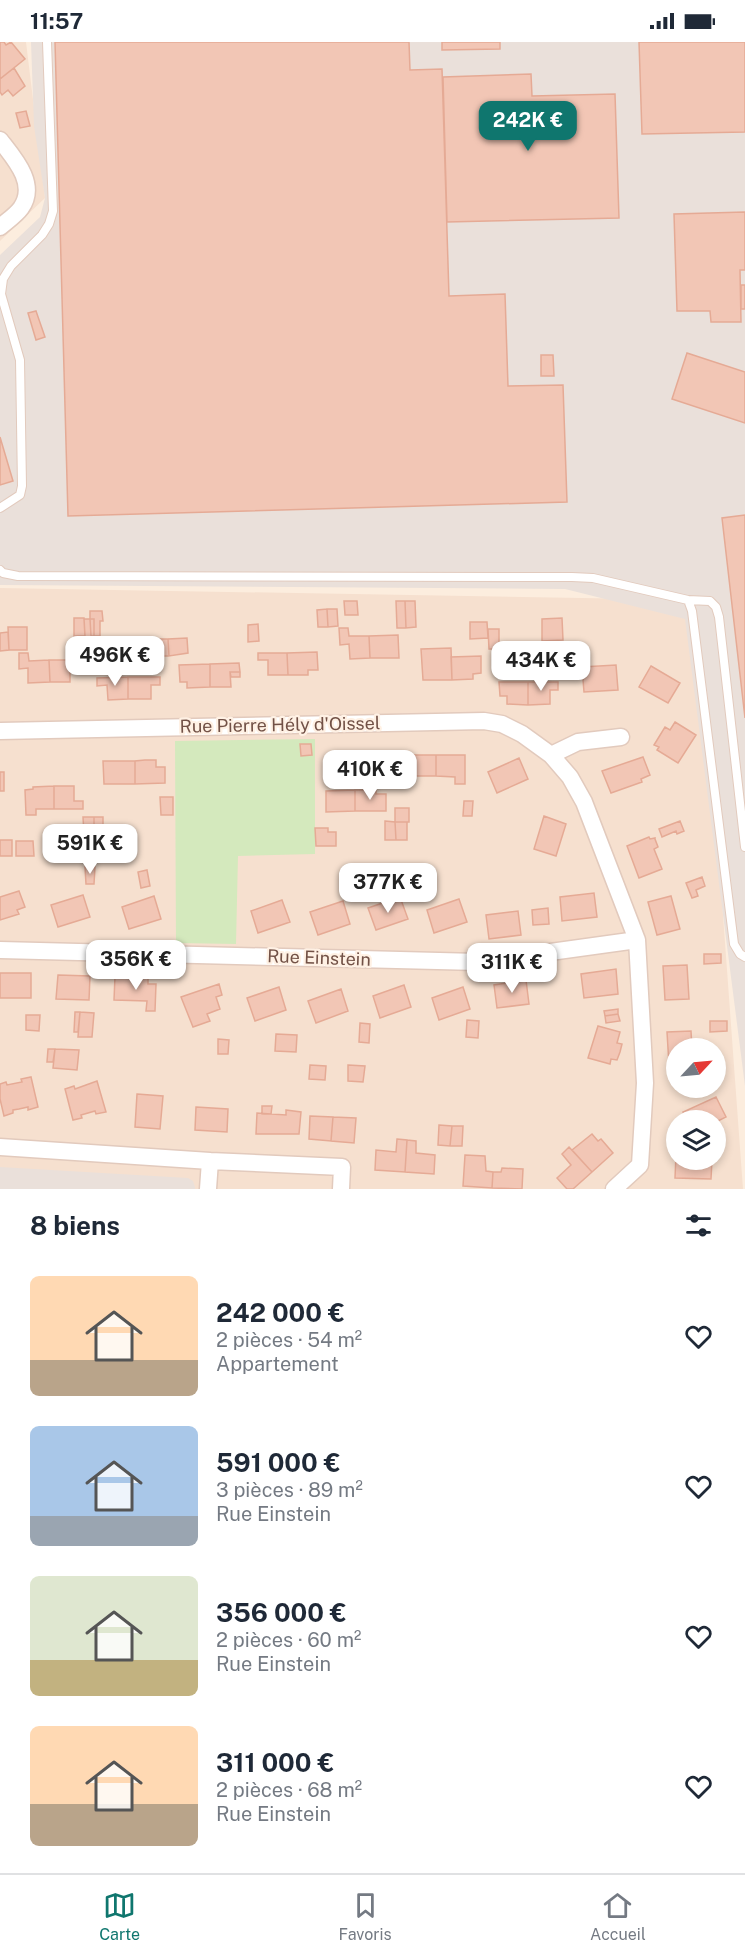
<!DOCTYPE html>
<html lang="fr">
<meta charset="utf-8">
<style>
body{margin:0;font-family:"Public Sans",sans-serif;background:#f2f2f3;color:#1f2937;height:100vh;display:flex;flex-direction:column;font-size:22px;white-space:nowrap}
*{box-sizing:border-box;margin:0}
p{font-size:20px;color:#747a83}
.icon{flex:none;width:33px;height:33px;fill:none;stroke:currentColor;stroke-width:2;stroke-linecap:round;stroke-linejoin:round}
.map{position:relative;height:1147px;overflow:hidden}
.details{display:flex;flex-direction:column;background:#fff;flex:1}
.details>*{flex:none}
.needle{width:39px;rotate:64deg}
.buttons{position:absolute;left:666px;top:996px;display:grid;gap:12px}
.buttons a{display:grid;place-items:center;width:60px;height:60px;border-radius:50%;background:#fff;box-shadow:0 3px 9px #0003;font-size:30px}
.price{position:absolute;translate:-50% -51px;padding:0 14px;border-radius:12px;background:#fff;color:#222;font-size:20px;line-height:39px;filter:drop-shadow(0 2px 3px #0008)}
.price::after{content:'';position:absolute;left:50%;top:36px;width:18px;height:14px;margin-left:-9px;background:inherit;clip-path:polygon(0 0,100% 0,50% 100%)}
.price.current{background:#0f766e;color:#fff}
ul{padding:0;list-style:none}
li{display:flex;align-items:center;gap:18px;height:150px;padding:0 30px}
li span{display:grid;place-items:center;flex:none;width:168px;height:120px;border-radius:9px;color:#555}
li>.icon{margin-inline-start:auto}
span .icon{width:72px;height:72px;fill:#fffc;stroke-width:1}
li b{font-size:26px}
h2{display:flex;justify-content:space-between;align-items:center;height:72px;padding:0 30px;font-size:26px}
.status{display:flex;justify-content:space-between;align-items:center;height:42px;padding:0 30px;background:#fff;direction:ltr}
.status svg{height:16px;fill:currentColor}
.tabs{display:flex;justify-content:space-around;align-items:center;height:84px;border-top:2px solid #e0e1e3;background:#fff;font-size:16px;color:#747a83}
.tabs a{display:grid;justify-items:center;gap:3px}
.tabs .current{color:#0f766e}
.map>svg:first-child{display:block}
.residential{fill:#f6e0cf;fill-rule:evenodd}
.industrial{fill:#eae0da}
.green{fill:#d4e9bd}
.building{fill:#f2c6b5;stroke:#e5aa95;stroke-width:1.5}
.lines{fill:none;stroke-linecap:round;stroke-linejoin:round}
.lane-casing{stroke:#e2cabd;stroke-width:10}
.street-casing{stroke:#e2cabd;stroke-width:19}
.lane{stroke:#fff;stroke-width:8}
.street{stroke:#fff;stroke-width:16}
.labels{text-anchor:middle;stroke-width:4.5;stroke-linejoin:round;paint-order:stroke}
.street-label{font-size:18px;fill:#725146;stroke:#fff1e4}
</style>
<div class="status"><b>11:57</b><svg viewBox="0 0 49 12"><path d="M0 12V9h3v3zM5 12V6h3v6zM10 12V3h3v9zM15 12V0h3v12zM26 1h20v11H26zM47 4h2v5h-2z"/></svg></div>
<div class="map">
<svg width="745" height="1147" viewBox="0 0 745 1147">
<rect width="100%" height="100%" fill="#fcedde"/>
<path class="residential" d="M0,0h26l19,156 -45,43z
M0,546l700,12 43,589h-743zM676,1006h40v40h-40zM676,1078h40v40h-40z"/>
<path class="industrial" d="M31,0h714v1044l-60,-467 -120,-30 -565,-4v-330l40,-38 5,-19 -11,-72z
M0,1125l188,11 5,3 2,6v2h-195z"/>
<path class="green" d="M315,697v115l-77,2 -2,88 -60,-1 -1,-202z"/>
<path class="building" d="M0,0h4l2,3 5,-3 14,17 -25,20z
M55,0h354l1,28 32,-1 7,227 56,-2 3,92 55,-1 4,117 -499,14z
M442,0h58v7l-58,1z
M639,0h106v90l-103,2z
M14,26l11,18 -12,10 -5,-6 -6,5 -2,-3v-13z
M531,32l1,22 83,-2 4,124 -172,4 -4,-145z
M26,69l4,15 -10,2 -4,-15z
M745,170v58h-5l1,52h-30l-1,-11h-33l-3,-97z
M741,243h4v24h-4z
M36,269l9,26 -9,3 -8,-27z
M687,311l58,19v51l-73,-24z
M541,313h12l1,21h-13z
M0,395l13,44 -13,4z
M745,473v203l-23,-200z
M344,559h13l1,14h-13z
M396,559h9l1,27h-9z
M405,559h10l1,26 -10,1z
M327,567h10l1,17 -10,1z
M327,567l1,18h-10l-1,-17z
M90,569h12l1,10h-3v15h-6v-17h-4z
M74,576h10l1,18h-11z
M562,576l1,22 -21,1v-22z
M84,577h6l1,17 3,1h-9z
M90,577h4v17h-3z
M470,580h17l1,16 -18,1z
M258,582l1,17 -11,1v-17z
M8,585h19v23h-18z
M339,586h9l1,8h20l1,22 -20,1 -1,-15 -9,1z
M488,587h11v20h-10z
M8,590l1,18 -9,1v-18z
M398,593l1,23h-29l-1,-22z
M187,596l1,15 -19,3 -1,-17z
M159,597h9l1,17h-10z
M451,606l1,32h-29l-2,-31z
M70,609h9l1,16h-10v15h-20l-1,-22h21z
M317,610l1,18h-10v5h-20l-1,-22z
M19,611h9l1,8 20,-1 1,22 -22,1v-15l-9,1z
M258,611h29l1,22h-20v-15h-10z
M481,614v17l-8,1v5l-21,1 -1,-23z
M239,621l1,9h-10l1,15h-21v-23z
M210,622v23l-23,1v-6h-7l-1,-17z
M616,623l2,25 -34,2 -2,-25z
M651,624l29,17 -12,20 -29,-16z
M230,630h10v5h-9z
M128,635v22l-20,1 -1,-15 -10,1v-8z
M128,635h32v8h-9v14h-23z
M499,640h29v23l-21,-1v-8h-7z
M528,640h30v8h-8v14l-22,1z
M675,680l21,13 -18,28 -21,-13 2,-3 -5,-2 11,-18 5,3z
M300,702h11l1,11 -11,1z
M405,713h31v21h-31z
M436,713h29v29h-10v-7l-19,-1z
M643,715l7,18 -9,4 1,3 -31,11 -9,-22z
M519,716l9,21 -31,14 -9,-21z
M145,718h11v7h9v16l-30,1v-23z
M103,719h32v23h-31z
M0,730h4v19h-4z
M54,744h20v15h9v8h-29z
M54,744v23h-18v6h-10l-1,-25 8,-1v-2z
M355,748v21l-29,1v-21z
M355,748h21v4h10v17h-31z
M160,755h13v18h-12z
M464,759h9l-1,15h-9z
M395,766h14v14h-14z
M544,774l22,8 -10,32 -22,-7z
M83,775h11v18h-10z
M94,775h9v41h-9z
M385,779l10,1 1,18h-11z
M680,779l4,10 -7,3 -1,-3 -14,6 -3,-8z
M395,780h12v18h-11z
M315,786h13v4h8v14h-20z
M649,795l1,2 5,-1v1l3,8 -4,2 8,20 -23,9 -12,-32z
M0,798h12v16h-12z
M16,799h17l1,15h-18z
M85,825h10l-1,17h-8z
M147,828l3,16 -9,2 -3,-16z
M702,835l3,9 -9,4 2,6 -6,2 -6,-15z
M19,849l6,16 -8,3 2,4 -19,6v-23z
M594,851l3,24 -35,4 -2,-24z
M83,853l7,22 -32,10 -7,-22z
M154,854l7,23 -32,10 -7,-22z
M671,854l9,33 -23,6 -9,-33z
M400,855l8,22 -32,11 -8,-22z
M459,857l8,23 -33,11 -7,-23z
M282,858l8,22 -32,11 -7,-22z
M343,859l7,23 -32,11 -8,-23z
M548,866l1,16 -16,1 -1,-15z
M518,869l3,24 -32,4 -3,-24z
M704,912h17v9l-17,1z
M687,923l2,34 -24,1 -2,-34z
M616,927l2,25 -34,4 -3,-24z
M0,931h31v25h-31z
M58,933l32,1 -1,24 -33,-1z
M115,934l33,1v7h8l-1,27h-9l1,-10 -33,-1z
M526,938l3,24 -32,4 -3,-23z
M219,942l3,11 -6,2 4,12 -13,5 3,7 -17,6 -12,-30z
M404,943l7,22 -31,11 -7,-22z
M279,945l7,23 -31,11 -8,-23z
M463,945l7,22 -31,11 -7,-22z
M341,947l7,22 -32,12 -8,-22z
M618,967v5l-13,2 -1,-5z
M75,970h5l-2,20h-4z
M80,970l14,1 -2,24h-14z
M618,972l2,7 -14,2 -1,-7z
M26,973h14l-1,16 -13,-1z
M467,978l12,1 -1,17 -12,-1z
M710,979h17v10l-17,1z
M360,981l10,1 -1,19 -10,-1z
M598,984l22,6 -3,11 5,1 -2,8 -3,8 -6,-1 -1,5 -22,-6z
M691,989l1,17h-16v16l-7,1 -2,-33z
M276,992l21,1 -1,17 -21,-1z
M218,997l11,1 -1,14h-10z
M48,1007h7l-2,13h-6z
M55,1007l24,1 -2,20 -24,-2z
M310,1023l16,1 -1,14 -16,-1z
M348,1023l17,1 -2,16 -15,-1z
M31,1035l7,30 -10,3v-3l-9,2 -6,1v3l-9,3 -4,-17v-15l6,-2 1,3 15,-3 -1,-3z
M97,1039l9,31 -10,2 -1,-3 -14,4 1,3 -9,2 -8,-31 9,-3 1,3z
M137,1052l26,2 -3,33 -25,-2z
M716,1055l10,20 -10,5 -29,-2 -4,-8z
M262,1064h10l-1,8h-9z
M196,1065l32,2 -1,23 -32,-2z
M286,1068l15,2 -2,22h-43l1,-21 29,2z
M310,1074l23,1 -2,24 -22,-2z
M333,1075l23,1 -2,25 -23,-2z
M439,1083l13,1 -2,20 -12,-1z
M452,1084h11l-1,20h-12z
M592,1092l6,7 3,-2 12,14 -21,19 -20,-22z
M397,1097l10,1 -2,32 -30,-2 1,-20 20,2z
M407,1098l9,1v12l19,2 -1,19 -29,-2z
M569,1105l23,25 -19,17h-6l-10,-11 14,-13 -9,-11z
M465,1113l20,1 1,15 7,1 -1,16 -29,-2z
M676,1113v5h36l-1,19 -36,-1z
M502,1126l21,1 -1,20 -30,-1 1,-16h8z"/>
<g class="lines">
<defs>
<path id="lane" d="M0,466l20,-13 2,-9 -2,-126 -19,-66 2,-15 8,-13 31,-31 7,-11 4,-13 -6,-169
M0,528l3,3 15,3 554,1 21,1 95,22 22,1 6,6 3,10 26,230
M688,558l4,11 42,333 6,10 5,3"/>
<path id="street" d="M0,98c14,18 38,44 21,68 -5,7 -14,13 -21,19
M0,689l484,-10 18,3 20,10 29,21 19,22 14,25 53,138 8,143 -5,82 -26,24
M551,713l27,-13 43,-5
M0,908l478,12 159,-22
M0,1105l210,14 132,6 -1,22
M208,1147l2,-28"/>
</defs>
<use href="#lane" class="lane-casing"/>
<use href="#street" class="street-casing"/>
<use href="#lane" class="lane"/>
<use href="#street" class="street"/>
</g>
<g class="labels">
<g class="street-label">
<text transform="translate(280 683) rotate(-1)" y="6">Rue Pierre Hély d'Oissel</text>
<text transform="translate(319 916) rotate(2)" y="6">Rue Einstein</text>
</g>
</g>
</svg>
<div class="buttons">
<a><svg class="needle" viewBox="-14 -14 28 28"><path d="M0-13l5 13h-10z" fill="#e53935"/><path d="M0 13l5-13h-10z" fill="#747a83"/></svg></a>
<a><svg class="icon" aria-label="layers" viewBox="0 0 24 24"><path d="M12 4l9 5-9 5-9-5zM3 14l9 5 9-5"/></svg></a>
</div>
<b class="price current" style="left:528px;top:110px">242K €</b>
<b class="price" style="left:115px;top:645px">496K €</b>
<b class="price" style="left:541px;top:650px">434K €</b>
<b class="price" style="left:370px;top:759px">410K €</b>
<b class="price" style="left:90px;top:833px">591K €</b>
<b class="price" style="left:388px;top:872px">377K €</b>
<b class="price" style="left:136px;top:949px">356K €</b>
<b class="price" style="left:512px;top:952px">311K €</b>
</div>
<section class="details">
<h2>8 biens<svg class="icon" aria-label="filters" viewBox="0 0 24 24"><path d="M4 7h16M4 17h16"/><circle cx="9" cy="7" r="2"/><circle cx="15" cy="17" r="2"/></svg></h2>
<ul>
<li><span style="background:linear-gradient(#ffd9b3 70%,#b9a48a 0)"><svg class="icon" aria-label="home" viewBox="0 0 24 24"><path d="M3 11l9-7 9 7M6 9v11h12V9"/></svg></span><div><b>242 000 €</b><p>2 pièces · 54 m²</p><p>Appartement</p></div><svg class="icon" aria-label="heart" viewBox="0 0 24 24"><path d="M12 20l-8-8c-3-5 5-10 8-4 3-6 11-1 8 4z"/></svg></li>
<li><span style="background:linear-gradient(#a9c7e8 75%,#9aa5b1 0)"><svg class="icon" aria-label="home" viewBox="0 0 24 24"><path d="M3 11l9-7 9 7M6 9v11h12V9"/></svg></span><div><b>591 000 €</b><p>3 pièces · 89 m²</p><p>Rue Einstein</p></div><svg class="icon" aria-label="heart" viewBox="0 0 24 24"><path d="M12 20l-8-8c-3-5 5-10 8-4 3-6 11-1 8 4z"/></svg></li>
<li><span style="background:linear-gradient(#dfe7d0 70%,#c2b280 0)"><svg class="icon" aria-label="home" viewBox="0 0 24 24"><path d="M3 11l9-7 9 7M6 9v11h12V9"/></svg></span><div><b>356 000 €</b><p>2 pièces · 60 m²</p><p>Rue Einstein</p></div><svg class="icon" aria-label="heart" viewBox="0 0 24 24"><path d="M12 20l-8-8c-3-5 5-10 8-4 3-6 11-1 8 4z"/></svg></li>
<li><span style="background:linear-gradient(#ffd9b3 65%,#b9a48a 0)"><svg class="icon" aria-label="home" viewBox="0 0 24 24"><path d="M3 11l9-7 9 7M6 9v11h12V9"/></svg></span><div><b>311 000 €</b><p>2 pièces · 68 m²</p><p>Rue Einstein</p></div><svg class="icon" aria-label="heart" viewBox="0 0 24 24"><path d="M12 20l-8-8c-3-5 5-10 8-4 3-6 11-1 8 4z"/></svg></li>
</ul>
</section>
<nav class="tabs">
<a class="current"><svg class="icon" aria-label="map" viewBox="0 0 24 24"><path d="M3 6l6-2 6 2 6-2v14l-6 2-6-2-6 2zM9 4v14M15 6v14"/></svg>Carte</a>
<a><svg class="icon" aria-label="saved" viewBox="0 0 24 24"><path d="M7 4h10v16l-5-4-5 4z"/></svg>Favoris</a>
<a><svg class="icon" aria-label="home" viewBox="0 0 24 24"><path d="M3 11l9-7 9 7M6 9v11h12V9"/></svg>Accueil</a>
</nav>
